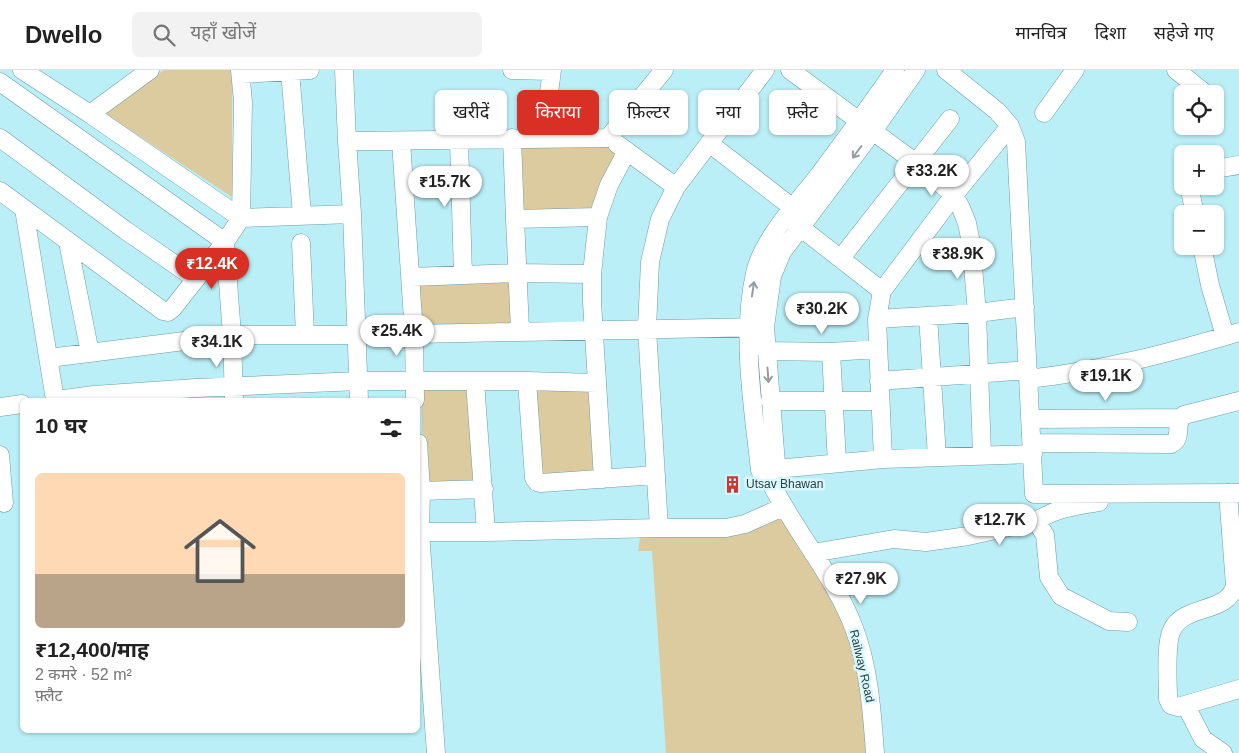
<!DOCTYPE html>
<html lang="hi">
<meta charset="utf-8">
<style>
body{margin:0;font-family:Helvetica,"Noto Sans Devanagari",sans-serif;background:#f2f2f2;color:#222;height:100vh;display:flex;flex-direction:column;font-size:19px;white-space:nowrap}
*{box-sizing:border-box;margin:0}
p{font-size:16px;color:#767676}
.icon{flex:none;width:28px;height:28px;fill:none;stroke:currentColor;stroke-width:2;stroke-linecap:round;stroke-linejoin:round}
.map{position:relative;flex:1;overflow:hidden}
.details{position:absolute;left:20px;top:328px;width:400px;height:335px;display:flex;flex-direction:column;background:#fff;border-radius:8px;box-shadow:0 1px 4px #0004}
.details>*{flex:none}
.guide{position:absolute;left:435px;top:20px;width:475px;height:45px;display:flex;gap:10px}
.controls{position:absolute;left:1174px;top:15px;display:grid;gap:10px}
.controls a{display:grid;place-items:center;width:50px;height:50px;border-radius:8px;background:#fff;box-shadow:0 1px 4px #0004;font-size:25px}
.price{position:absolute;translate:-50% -42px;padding:0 11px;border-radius:18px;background:#fff;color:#222;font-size:16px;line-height:32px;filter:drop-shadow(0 1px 2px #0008)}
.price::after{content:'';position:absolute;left:50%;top:30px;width:15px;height:11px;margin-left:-8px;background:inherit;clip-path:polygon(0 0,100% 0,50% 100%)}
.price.current{background:#d93025;color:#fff}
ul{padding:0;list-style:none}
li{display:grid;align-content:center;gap:10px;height:265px;padding:0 15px}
li span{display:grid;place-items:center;height:155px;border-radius:8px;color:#555}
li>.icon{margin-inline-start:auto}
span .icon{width:90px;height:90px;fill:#fffc;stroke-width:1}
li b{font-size:21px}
h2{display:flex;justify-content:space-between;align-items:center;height:60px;padding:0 15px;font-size:21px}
.pill{padding:0 18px;border-radius:8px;background:#fff;box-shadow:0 1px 4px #0004;font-size:18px;line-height:45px}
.pill.current{background:#d93025;color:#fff}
header{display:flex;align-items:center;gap:30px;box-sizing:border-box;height:70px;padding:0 25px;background:#fff;border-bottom:1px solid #e0e0e0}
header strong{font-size:24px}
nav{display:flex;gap:28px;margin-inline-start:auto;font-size:18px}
.search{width:350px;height:45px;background:#f2f2f2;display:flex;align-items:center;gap:12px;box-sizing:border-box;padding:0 18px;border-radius:8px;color:#767676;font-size:19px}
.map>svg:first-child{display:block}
.green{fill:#ddcba0}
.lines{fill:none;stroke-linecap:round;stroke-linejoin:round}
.minor-casing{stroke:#6c9ea5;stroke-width:19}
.minor{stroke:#fff;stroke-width:18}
.oneway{stroke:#949ea0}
.labels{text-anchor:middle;stroke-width:5;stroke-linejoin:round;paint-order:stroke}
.poi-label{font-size:12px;fill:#293e41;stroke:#d9f8fd;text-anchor:start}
.street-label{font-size:12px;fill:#293e41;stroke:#d9f8fd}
</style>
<header>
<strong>Dwello</strong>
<div class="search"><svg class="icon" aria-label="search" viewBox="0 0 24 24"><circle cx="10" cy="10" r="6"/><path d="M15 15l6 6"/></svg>यहाँ खोजें</div>
<nav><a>मानचित्र</a><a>दिशा</a><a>सहेजे गए</a></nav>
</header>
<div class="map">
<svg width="1239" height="683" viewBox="0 0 1239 683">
<rect width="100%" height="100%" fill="#bbeff7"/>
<path class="green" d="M164,0h68v127l-128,-84z
M515,71h93l12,10 -24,63 -79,1z
M512,207l2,47 -96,4 -2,-46z
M531,315l62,3 5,86 -60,3z
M472,316l9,100h-57l-3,-99z
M783,440l68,124 12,70 4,49h-201l-14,-202h-14l3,-21 58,1z"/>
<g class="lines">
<defs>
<path id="minor" d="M240,0l3,32 -2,116 111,-4
M344,0l3,71 5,73 7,186
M512,0l38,1
M790,0l126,93 38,32 7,13 6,15 4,20 6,70 5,142
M946,0l51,41 13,15 6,16 18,352 205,-1
M1176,0l30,24
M290,1l12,144
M242,4l68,-4
M0,12l225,160 7,93 2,65
M1044,43l31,-43
M90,44l60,-44
M0,68l125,92 71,49
M512,68l3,81 83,-2
M543,68l9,-68
M459,70l4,135
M347,71l261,-3 56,-68
M401,71l13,193 351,-7
M709,73l84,65
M617,74l59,43
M1215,99l24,-4
M1189,116l6,28
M0,121l163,120 5,1 5,-4 52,-66 16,-24 -151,-104 -68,-44
M24,139l31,191
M515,149l5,111
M791,150l91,71 -5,28 6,140
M68,172l22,111
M301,173l4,92
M1202,176l8,39 15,51
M841,188l109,-139
M411,207l106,-4 75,1
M882,221l72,-96 56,-69
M928,246l9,141
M877,249l100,-6 48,-6
M414,264l1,66
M766,281l65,1 47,-3
M831,282l6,111
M49,288l183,-23h125
M1028,309c73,-8 141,-26 211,-47
M879,311l149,-11
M475,312l11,150
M597,313l-70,-2 7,97 3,4 4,1 115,-8
M57,330l37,-5 102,-7 163,-7h168
M770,331h110
M0,337l22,-3
M1031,349l150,-1
M418,373l3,48 63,-2
M1032,373l139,1c13,-6 2,-21 13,-29l55,-14
M0,385l4,48
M766,400l117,-11 150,-5
M603,409l-11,-177v-28l6,-57 11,-32 18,-34
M770,411l-6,-1 -4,-10c-7,-64 -19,-133 -5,-197 7,-33 43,-71 64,-98 26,-35 52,-70 76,-105
M770,411l5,-2 2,-3 -12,-149 7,-51 10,-24 91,-121 43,-61
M770,411c25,51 64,94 84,147 15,39 18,84 21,125
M418,422l3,-1 -1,41 16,221
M1228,423l7,92c-6,29 -52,19 -63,45 -7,13 -4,53 -4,69l3,6 7,2 61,-18
M1036,451c21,-13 38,-15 63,-19
M659,458l-12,-200 3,-66 10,-43 16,-32 89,-117
M418,462h68l173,-4h67l19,-4 38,-17
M813,483l81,-14 32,3 42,-6 68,-15 9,14 4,42 12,19 48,25 19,1
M1186,636l17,33 20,14"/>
</defs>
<use href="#minor" class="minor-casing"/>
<use href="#minor" class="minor"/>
</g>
<defs><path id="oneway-shaft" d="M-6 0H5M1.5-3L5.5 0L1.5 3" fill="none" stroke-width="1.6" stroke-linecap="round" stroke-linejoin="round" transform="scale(1.25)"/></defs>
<g class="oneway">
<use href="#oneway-shaft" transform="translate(857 82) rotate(127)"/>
<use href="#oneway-shaft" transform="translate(753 219) rotate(-82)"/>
<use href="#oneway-shaft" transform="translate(768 305) rotate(86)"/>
</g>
<defs>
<symbol id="building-bare" viewBox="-9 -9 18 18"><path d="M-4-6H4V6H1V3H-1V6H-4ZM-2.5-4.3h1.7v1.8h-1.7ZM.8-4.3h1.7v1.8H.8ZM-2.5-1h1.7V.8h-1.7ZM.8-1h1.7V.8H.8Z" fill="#c73933" stroke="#d9f8fd" stroke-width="2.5" paint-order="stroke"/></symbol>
</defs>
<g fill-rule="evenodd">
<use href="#building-bare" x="720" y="402" width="25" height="25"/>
</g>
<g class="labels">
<g class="poi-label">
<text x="746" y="418">Utsav Bhawan</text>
</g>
<g class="street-label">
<text transform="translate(862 596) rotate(77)" y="4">Railway Road</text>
</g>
</g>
</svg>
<div class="controls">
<a><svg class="icon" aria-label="locate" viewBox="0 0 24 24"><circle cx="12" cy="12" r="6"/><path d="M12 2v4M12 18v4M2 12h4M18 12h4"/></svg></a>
<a>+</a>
<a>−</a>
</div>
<b class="price" style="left:932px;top:127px">₹33.2K</b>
<b class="price" style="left:445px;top:138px">₹15.7K</b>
<b class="price" style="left:958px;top:210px">₹38.9K</b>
<b class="price current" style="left:212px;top:220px">₹12.4K</b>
<b class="price" style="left:822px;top:265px">₹30.2K</b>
<b class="price" style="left:397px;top:287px">₹25.4K</b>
<b class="price" style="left:217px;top:298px">₹34.1K</b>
<b class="price" style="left:1106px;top:332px">₹19.1K</b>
<b class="price" style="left:1000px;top:476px">₹12.7K</b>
<b class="price" style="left:861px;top:535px">₹27.9K</b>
<div class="guide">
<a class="pill">खरीदें</a>
<a class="pill current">किराया</a>
<a class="pill">फ़िल्टर</a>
<a class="pill">नया</a>
<a class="pill">फ़्लैट</a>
</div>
<section class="details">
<h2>10 घर<svg class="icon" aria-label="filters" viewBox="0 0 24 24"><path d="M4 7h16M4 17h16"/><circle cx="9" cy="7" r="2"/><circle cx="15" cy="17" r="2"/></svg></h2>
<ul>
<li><span style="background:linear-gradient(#ffd9b3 65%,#b9a48a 0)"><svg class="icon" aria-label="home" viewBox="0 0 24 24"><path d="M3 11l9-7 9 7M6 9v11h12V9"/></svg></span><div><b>₹12,400/माह</b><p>2 कमरे · 52 m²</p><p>फ़्लैट</p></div></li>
</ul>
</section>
</div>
